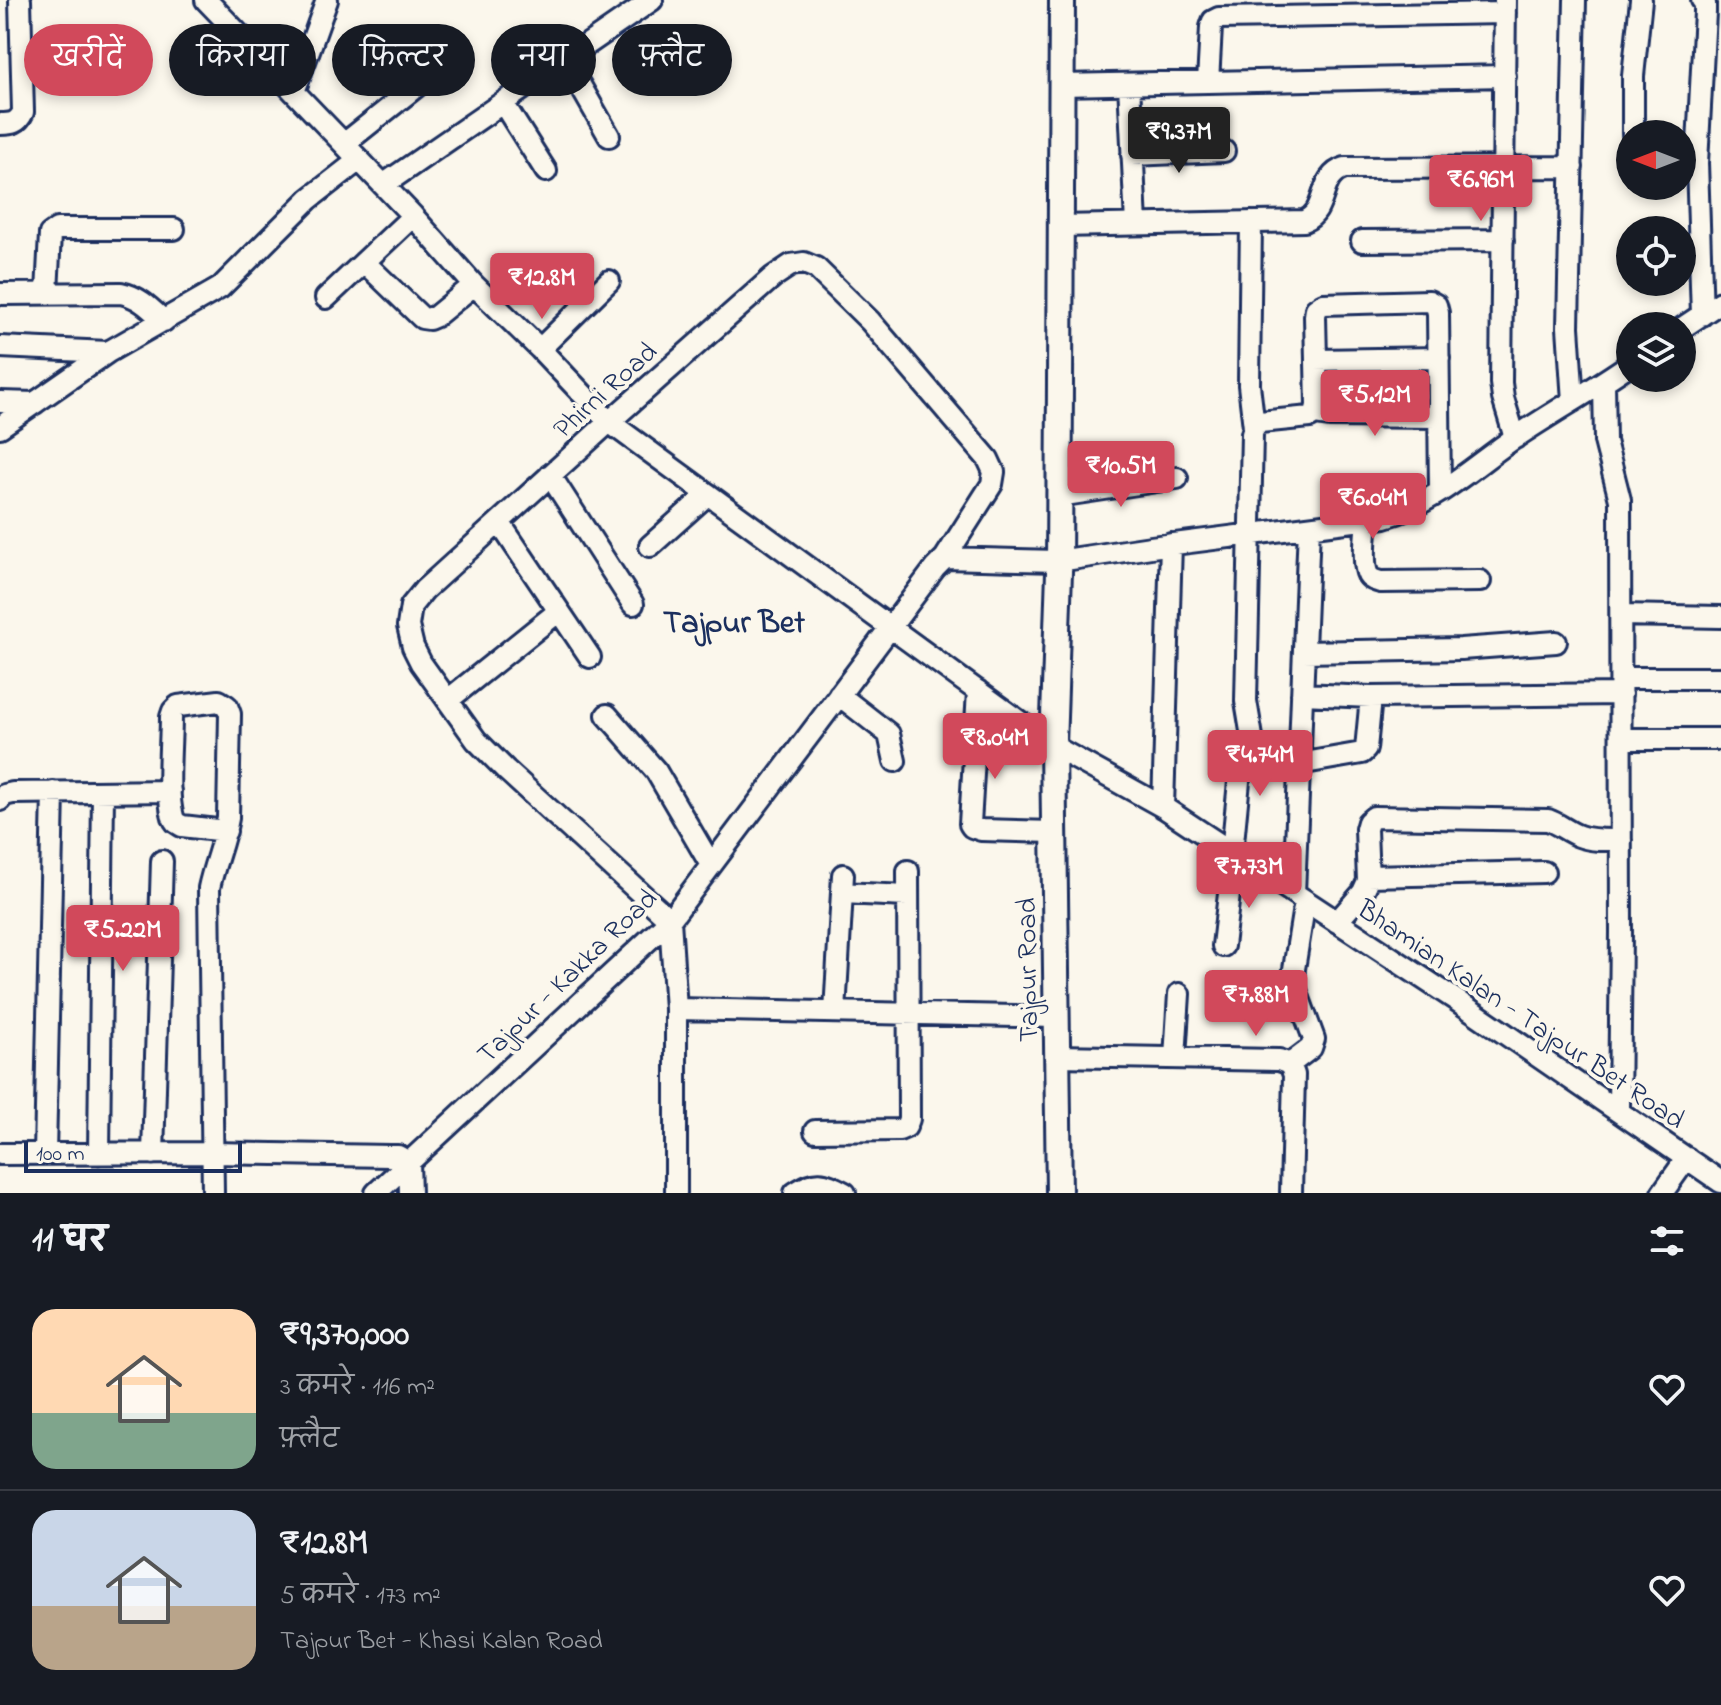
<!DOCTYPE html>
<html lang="hi">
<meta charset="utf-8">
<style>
body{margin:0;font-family:"Indie Flower","Playpen Sans Deva",sans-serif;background:#20242c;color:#f1f3f6;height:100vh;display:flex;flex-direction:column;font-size:30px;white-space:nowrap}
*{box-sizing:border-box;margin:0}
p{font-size:26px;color:#9ea1a6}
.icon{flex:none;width:44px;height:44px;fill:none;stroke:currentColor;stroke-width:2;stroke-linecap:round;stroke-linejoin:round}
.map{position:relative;height:1193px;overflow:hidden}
.details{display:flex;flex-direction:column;background:#171b24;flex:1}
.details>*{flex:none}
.banner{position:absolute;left:24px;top:24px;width:800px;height:72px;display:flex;gap:16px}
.needle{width:52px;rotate:270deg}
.fabs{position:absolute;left:1616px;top:120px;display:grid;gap:16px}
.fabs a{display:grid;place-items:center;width:80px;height:80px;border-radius:50%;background:#171b24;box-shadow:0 4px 12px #0003;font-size:40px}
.scale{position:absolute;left:24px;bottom:20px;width:218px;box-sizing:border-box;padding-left:8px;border:4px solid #1b2f5e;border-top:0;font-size:22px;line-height:28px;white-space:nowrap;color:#1b2f5e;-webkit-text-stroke:6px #fbf7ec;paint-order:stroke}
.price{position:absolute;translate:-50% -68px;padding:0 18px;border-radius:8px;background:#d1495b;color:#fff;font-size:26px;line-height:52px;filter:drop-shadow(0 2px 4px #0008)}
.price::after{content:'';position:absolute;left:50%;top:48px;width:24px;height:18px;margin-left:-12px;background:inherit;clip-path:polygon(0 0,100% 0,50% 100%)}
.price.selected{background:#222;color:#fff}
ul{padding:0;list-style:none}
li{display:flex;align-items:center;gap:24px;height:200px;padding:0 32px}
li+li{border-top:2px solid #363941}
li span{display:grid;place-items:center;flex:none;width:224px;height:160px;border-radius:24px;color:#555}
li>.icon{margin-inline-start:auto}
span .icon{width:96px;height:96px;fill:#fffc;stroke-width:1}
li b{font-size:34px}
h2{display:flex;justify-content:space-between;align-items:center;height:96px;padding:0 32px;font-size:34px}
.tag{padding:0 28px;border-radius:36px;background:#171b24;box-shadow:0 4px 12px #0003;font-size:28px;line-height:72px}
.tag.selected{background:#d1495b;color:#fff}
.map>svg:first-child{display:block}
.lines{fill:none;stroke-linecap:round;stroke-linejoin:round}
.minor-casing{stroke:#1b2f5e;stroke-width:26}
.major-casing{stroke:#1b2f5e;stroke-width:30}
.minor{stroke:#fbf7ec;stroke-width:20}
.major{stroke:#fbf7ec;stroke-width:24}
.labels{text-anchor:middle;stroke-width:8;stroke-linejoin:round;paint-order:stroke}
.street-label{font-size:28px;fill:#1b2f5e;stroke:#fbf7ec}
.quarter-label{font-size:32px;font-weight:bold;fill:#1b2f5e;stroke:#fbf7ec}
</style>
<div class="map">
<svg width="1721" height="1193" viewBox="0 0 1721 1193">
<rect width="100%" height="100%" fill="#fbf7ec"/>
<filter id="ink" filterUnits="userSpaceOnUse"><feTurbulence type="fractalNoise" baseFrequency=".0125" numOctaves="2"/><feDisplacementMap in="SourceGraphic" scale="16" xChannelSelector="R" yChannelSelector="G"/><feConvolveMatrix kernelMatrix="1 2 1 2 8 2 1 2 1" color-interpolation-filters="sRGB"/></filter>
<g filter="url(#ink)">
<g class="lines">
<defs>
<path id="minor" d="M206,0l207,216 61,69 66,64 69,73 444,324 110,61 293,193 265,182
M1505,0l-4,383 2,15 12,40
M565,59l44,77
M1208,82l3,-55 2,-6 6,-3 286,-5
M1129,84l7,140
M1061,85l444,-9
M294,92l33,-92
M503,103l43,68
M0,124c12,0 18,-1 23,-12l-3,-112
M1633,134v-58l8,-76
M344,144l113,-90
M1132,155l92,-4
M383,185l269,-185
M1251,222l-2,163 5,42
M1060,226l244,-5c25,-10 13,-45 41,-53l227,-1
M1362,241l141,-1
M364,262l58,56 7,1 7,-3 38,-31
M47,293l3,-59 7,-5h117
M0,294l121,-1c19,4 29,15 43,28
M326,298l87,-82
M1702,315l-5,-152 8,-151v-9l-3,-3
M1682,328l39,-26
M0,347l108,5
M540,349l69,-68
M1316,360l123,-2
M1604,382l1,59 15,59 1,432 -2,179
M1573,401l-5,-74 7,-327
M0,402l35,1
M1315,414l14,2 110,1
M0,427l108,-75 112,-64 89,-89 50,-39
M550,475l83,129
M1058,496l119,-18
M1367,519c-1,14 -5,45 1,56 3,5 7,5 12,7l100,-1
M499,522l91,135
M650,546l58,-52
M945,558l113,3 93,-14 234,-30c50,-13 88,-51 131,-80 37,-25 77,-47 114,-73
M1621,615l100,2
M1304,652l157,-3 95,-7
M1621,678h100
M978,691l-8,133 2,3 9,3 73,2
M1302,694l69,3 250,-3
M839,695l50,39 6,27
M448,700l111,-89
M607,715l49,56 55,94
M1621,739h100
M1253,760v-17l-7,-42 6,-267 2,-7 6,-5 50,-5 5,-3 2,-8 -2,-90 1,-7 7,-5 106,-3 7,4 2,8 2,178
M1299,764l63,-11 4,-4 5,-52
M0,800l4,-5 9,-2 157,-2
M1163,807l8,-263
M1232,853l8,-82 5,-9 8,-2 47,-4
M1368,876l176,-4
M842,893l65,3
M1294,893l15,-366
M1337,922l26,-30 5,-11 -2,-52 2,-7 6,-5 174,3c11,4 20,12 31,16 13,5 28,4 42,4
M1223,946l6,-52 19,-30
M676,1009l381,8
M835,1012l8,-137
M1057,1056l222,4 11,4 4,11 -3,118
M1175,1058l4,-64
M1290,1064l21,-16 3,-9 -21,-57 1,-13 11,-68
M815,1131l84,-1 7,-3 3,-8 -1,-248
M0,1154l213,-1 177,3h8l11,6 1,31
M45,1154l8,-362
M99,1154l4,-362
M153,1154l9,-293
M213,1193l-4,-305c5,-24 15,-46 19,-70l2,-104 -3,-8 -8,-5 -41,5 -5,5 -2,6c0,25 -5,77 2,100 2,6 4,6 9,9l44,5
M376,1193l294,-273 265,-352 10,-10 47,-74 2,-12 -6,-13 -118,-138 -54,-53 -12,-5 -13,2 -18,12 -164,145 -185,168 -13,16 -3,20 5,21 8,16 55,77 30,30 164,150 6,89v184
M795,1193c22,-14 27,-12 50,0
M1662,1193l25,-35"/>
<path id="major" d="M1059,1193l-6,-447 6,-174 3,-572"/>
</defs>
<use href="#minor" class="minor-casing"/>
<use href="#major" class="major-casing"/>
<use href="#minor" class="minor"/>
<use href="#major" class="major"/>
</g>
</g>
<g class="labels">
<g class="street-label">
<text transform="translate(604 389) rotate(-42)" y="10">Phirni Road</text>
<text transform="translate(1026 970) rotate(-91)" y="10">Tajpur Road</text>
<text transform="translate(566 975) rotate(-44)" y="10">Tajpur - Kakka Road</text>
<text transform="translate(1522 1013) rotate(34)" y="10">Bhamian Kalan - Tajpur Bet Road</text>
</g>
<g class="quarter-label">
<text x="734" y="632">Tajpur Bet</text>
</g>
</g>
</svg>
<div class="fabs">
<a><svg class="needle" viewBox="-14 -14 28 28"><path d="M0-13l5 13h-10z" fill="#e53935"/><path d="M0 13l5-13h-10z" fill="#9ea1a6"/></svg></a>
<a><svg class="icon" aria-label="locate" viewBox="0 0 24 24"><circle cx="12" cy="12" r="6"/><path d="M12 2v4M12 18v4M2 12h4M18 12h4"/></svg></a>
<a><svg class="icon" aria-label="layers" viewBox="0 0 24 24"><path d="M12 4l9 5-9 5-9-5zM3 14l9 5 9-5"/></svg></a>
</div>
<div class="scale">100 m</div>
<b class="price selected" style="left:1179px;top:175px">₹9.37M</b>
<b class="price" style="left:1481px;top:223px">₹6.96M</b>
<b class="price" style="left:542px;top:321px">₹12.8M</b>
<b class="price" style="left:1375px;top:438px">₹5.12M</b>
<b class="price" style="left:1121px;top:509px">₹10.5M</b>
<b class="price" style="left:1373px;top:541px">₹6.04M</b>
<b class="price" style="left:995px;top:781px">₹8.04M</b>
<b class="price" style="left:1260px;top:798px">₹4.74M</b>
<b class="price" style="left:1249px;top:910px">₹7.73M</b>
<b class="price" style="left:123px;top:973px">₹5.22M</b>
<b class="price" style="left:1256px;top:1038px">₹7.88M</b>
<div class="banner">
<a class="tag selected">खरीदें</a>
<a class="tag">किराया</a>
<a class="tag">फ़िल्टर</a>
<a class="tag">नया</a>
<a class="tag">फ़्लैट</a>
</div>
</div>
<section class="details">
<h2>11 घर<svg class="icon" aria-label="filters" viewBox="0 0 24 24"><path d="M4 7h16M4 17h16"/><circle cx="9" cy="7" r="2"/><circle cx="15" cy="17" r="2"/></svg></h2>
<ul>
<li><span style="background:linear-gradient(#ffd9b3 65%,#7fa58c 0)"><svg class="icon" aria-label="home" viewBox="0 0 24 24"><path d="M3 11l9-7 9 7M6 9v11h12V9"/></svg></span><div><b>₹9,370,000</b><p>3 कमरे · 116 m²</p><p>फ़्लैट</p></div><svg class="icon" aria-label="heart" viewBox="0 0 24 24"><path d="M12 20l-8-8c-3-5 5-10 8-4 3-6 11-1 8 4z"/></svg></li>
<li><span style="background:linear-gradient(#c9d6e8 60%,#b9a48a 0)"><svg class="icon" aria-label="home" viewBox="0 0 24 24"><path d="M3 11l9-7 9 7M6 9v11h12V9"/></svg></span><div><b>₹12.8M</b><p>5 कमरे · 173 m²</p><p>Tajpur Bet - Khasi Kalan Road</p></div><svg class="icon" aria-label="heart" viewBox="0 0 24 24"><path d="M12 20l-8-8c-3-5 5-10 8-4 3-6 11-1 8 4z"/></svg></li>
</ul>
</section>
